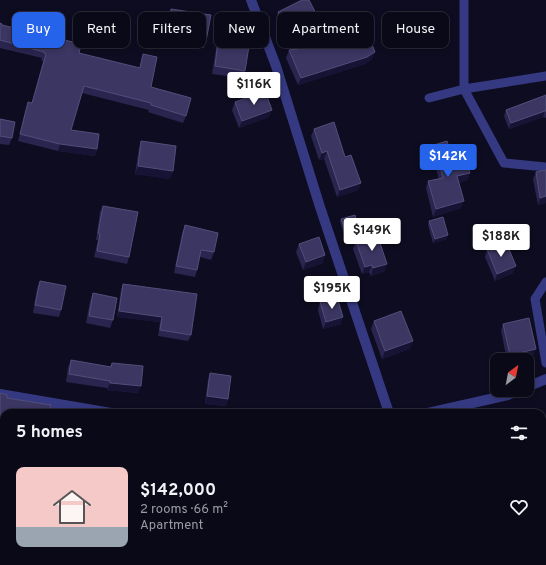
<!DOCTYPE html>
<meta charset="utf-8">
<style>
body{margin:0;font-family:Overpass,sans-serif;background:#131221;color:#f1f3f6;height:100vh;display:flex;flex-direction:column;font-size:15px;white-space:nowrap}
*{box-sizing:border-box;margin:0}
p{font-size:13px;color:#999aa2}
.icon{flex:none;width:22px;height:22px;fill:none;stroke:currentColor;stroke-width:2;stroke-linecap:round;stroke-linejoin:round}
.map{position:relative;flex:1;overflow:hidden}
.details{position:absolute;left:0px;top:409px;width:546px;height:156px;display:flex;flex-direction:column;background:#0a0918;border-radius:12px 12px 0 0;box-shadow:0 2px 6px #0003,0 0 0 1px #2a2a37}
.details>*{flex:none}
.guide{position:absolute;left:12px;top:12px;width:522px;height:36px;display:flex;gap:8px}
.needle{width:26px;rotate:32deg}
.fabs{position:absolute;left:490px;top:353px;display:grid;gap:8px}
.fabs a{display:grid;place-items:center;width:44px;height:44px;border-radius:8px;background:#0a0918;box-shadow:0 2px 6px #0003,0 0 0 1px #2a2a37;font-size:20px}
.price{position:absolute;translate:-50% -34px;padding:0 9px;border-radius:4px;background:#fff;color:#222;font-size:13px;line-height:26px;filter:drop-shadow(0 1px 2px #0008)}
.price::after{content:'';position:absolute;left:50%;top:24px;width:12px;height:9px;margin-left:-6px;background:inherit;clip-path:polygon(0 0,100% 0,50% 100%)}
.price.on{background:#2563eb;color:#fff}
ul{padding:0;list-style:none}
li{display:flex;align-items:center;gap:12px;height:100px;padding:0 16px}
li span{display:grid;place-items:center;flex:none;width:112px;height:80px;border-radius:8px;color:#555}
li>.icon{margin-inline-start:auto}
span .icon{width:48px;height:48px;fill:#fffc;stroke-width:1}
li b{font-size:17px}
h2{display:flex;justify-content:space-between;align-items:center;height:48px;padding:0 16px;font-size:17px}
.tag{padding:0 14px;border-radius:8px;background:#0a0918;box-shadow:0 2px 6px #0003,0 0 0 1px #2a2a37;font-size:14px;line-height:36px}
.tag.on{background:#2563eb;color:#fff}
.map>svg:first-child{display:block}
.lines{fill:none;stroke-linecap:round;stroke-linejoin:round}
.service{stroke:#353981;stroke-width:9}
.minor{stroke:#353981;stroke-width:10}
.wall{fill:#29254f}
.shaded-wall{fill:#171334}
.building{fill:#3b3662;stroke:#524e7b}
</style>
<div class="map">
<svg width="546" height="565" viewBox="0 0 546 565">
<rect width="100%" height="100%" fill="#0e0c20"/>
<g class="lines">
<path class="service" d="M464,0v89l40,74 42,4
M429,98l35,-9 82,-13
M546,282l-11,17 11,64
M542,516l4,-2"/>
<path class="minor" d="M251,0l25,66 44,141 69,206
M527,387l19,-8
M0,394l111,19
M428,413l80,-18 12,-5
M435,561l1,4
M0,562h29l15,3"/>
</g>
<path class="wall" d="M171,9l35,32 -2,7 -39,-6 4,-26z
M278,12l43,11 51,36 -7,5 -67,21 -12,-27 3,-8h3l-16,-30z
M0,23l2,2 77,28 60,15 4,-14 8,33 35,29 -3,7 -35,-11 1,-2 -67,-17 -11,37 26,19 -2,7 -37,-5 -40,-10 8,-32 2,-7 4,1 11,-42 -2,-1 1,-2 -42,-10z
M218,41l27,30 -3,7 -30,-4 4,-25z
M546,95v23l-3,-1 -34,12 -5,-13 2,-6z
M235,102l34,15 -30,11 -7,-18z
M0,119l12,19 -3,7 -9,-1z
M314,129l31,28 16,26 -3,7 -21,7 -13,-38 -5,1 -8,-24z
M141,141l29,38 -35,-5 4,-26z
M434,145l19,17 17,11 -3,7 -9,3 3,25 -28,9 -7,-29 2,-7 11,-2 -8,-27z
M546,170v33l-8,2 -5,-26 3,-7z
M103,206l26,51 -2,7 -33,-7 4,-17h-2l4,-28z
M341,219l19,14 -1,4 -13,4 -6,-19z
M429,221l18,18 -14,4 -5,-18z
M185,225l29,27 -3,8 -11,-3 -3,13 -2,7 -21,-4 8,-40z
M356,241l29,30 -14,5 -2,-4 -7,2 -9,-25z
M299,244l24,19 -20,7 -7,-18z
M487,249l26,24 -18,8 -10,-24z
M40,281l21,29 -2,7 -26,-4 4,-25z
M123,284l68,51 -3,6 -30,-5 2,-14 -43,-5 4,-27z
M93,293l20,27 -3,8 -24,-5 4,-22z
M320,302l21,22 -18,5 -5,-19z
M374,321l36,28 -28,10 -11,-30z
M503,324l30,33 -15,3h-11l-6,-29z
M71,360l39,7 2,-4 26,30 -31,-3v-2l-41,-6 2,-15z
M210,373l18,26 -2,7 -21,-2 3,-24z
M0,508h4v30h-4z
M242,561h27v4h-28z
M460,561h32l1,2 -1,2h-31z"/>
<path class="shaded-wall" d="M375,52l-3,7 -7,5 -67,21 3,-7z
M272,110l-3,7 -30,11 3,-7z
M545,111l-2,6 -34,12 2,-6z
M60,144l37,5 -2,7 -37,-5z
M327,151l-3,8 -5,1 3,-7z
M138,166l35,5 -3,8 -35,-5z
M470,173l-3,7 -13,4 3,-8z
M361,183l-3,7 -21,7 3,-7z
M546,196v7l-8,2 2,-7z
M464,201l-3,7 -28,9 3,-8z
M360,233l-1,4 -13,4 1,-4z
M448,235l-1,4 -14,4 2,-4z
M325,255l-2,8 -20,7 3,-8z
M387,264l-2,7 -14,5 2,-8z
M372,265l-3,7 -7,2 3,-7z
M516,266l-3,7 -18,8 2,-7z
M119,311l43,6 -2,5 -43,-5z
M343,317l-2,7 -18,5 3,-7z
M413,341l-3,8 -28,10 3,-8z
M536,349l-3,8 -15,3h-9l1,-5z
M110,383l31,3 -3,7 -31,-3z
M207,396l21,3 -2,7 -21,-2z
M0,442h4v7l-4,-1z
M338,561h7l-7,2z"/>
<path class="building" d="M302,0h7l12,23 38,-10 16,39 -8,5 -66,21 -12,-28 9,-1 -20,-37z
M171,9l40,6 -5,26 -39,-6z
M0,23l2,1v1l79,19 -2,9 61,15 3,-14 14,3 -6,30 40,11 -5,18 -35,-11v-2l-67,-17 -13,44 28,4 -2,15 -37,-5 -40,-10 8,-32 4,1 14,-49 -2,-1v-1l-44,-12z
M218,41l31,5 -4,25 -30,-5z
M265,91l7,19 -30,11 -7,-19z
M546,95v16h-1l-34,12 -5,-13z
M0,119l15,3 -3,16 -12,-2z
M334,122l11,35 6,-2 10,28 -21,7 -13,-39 -5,2 -8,-24z
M141,141l35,5 -3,25 -35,-5z
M447,141l6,21 13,-4 4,15 -13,3 7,25 -28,8 -8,-28 15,-3 -9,-33z
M546,170v26l-6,2 -4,-26z
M103,206l35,6 -9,45 -32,-6 3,-17 -2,-1z
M355,215l5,18 -13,4 -6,-18z
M443,217l5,18 -13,4 -6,-18z
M185,225l33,8 -4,19 -13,-2 -4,20 -21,-4z
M377,234l10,30 -14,4 -1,-3 -7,2 -9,-26z
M319,237l6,18 -19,7 -7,-18z
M506,242l10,24 -19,8 -10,-25z
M40,281l26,5 -5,24 -26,-5z
M123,284l74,10 -6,41 -31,-5 2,-13 -43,-6z
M93,293l24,5 -4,22 -24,-4z
M337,297l6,20 -17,5 -6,-20z
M401,311l12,30 -28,10 -11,-30z
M529,318l7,31 -26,6 -7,-31z
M71,360l40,7 1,-4 31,3 -2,20 -31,-3v-2l-41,-7z
M210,373l21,3 -3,23 -21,-3z
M0,393l7,2v3l44,7 -2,8h-45v29h-4z
M0,508h4v23l-4,-1z
M244,561h25v4h-26z
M465,561h27l1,2 -6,2h-21z"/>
</svg>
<div class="fabs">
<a><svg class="needle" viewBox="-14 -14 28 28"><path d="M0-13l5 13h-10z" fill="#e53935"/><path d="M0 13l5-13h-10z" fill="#999aa2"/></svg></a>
</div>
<b class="price" style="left:254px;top:106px">$116K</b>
<b class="price on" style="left:448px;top:178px">$142K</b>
<b class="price" style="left:372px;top:252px">$149K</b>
<b class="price" style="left:501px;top:258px">$188K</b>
<b class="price" style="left:332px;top:310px">$195K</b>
<div class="guide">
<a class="tag on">Buy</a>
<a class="tag">Rent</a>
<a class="tag">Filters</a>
<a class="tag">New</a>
<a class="tag">Apartment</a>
<a class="tag">House</a>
</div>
<section class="details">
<h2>5 homes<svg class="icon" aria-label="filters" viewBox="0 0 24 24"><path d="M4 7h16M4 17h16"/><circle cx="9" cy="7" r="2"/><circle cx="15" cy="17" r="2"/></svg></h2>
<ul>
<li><span style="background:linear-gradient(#f6c9c9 75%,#9aa5b1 0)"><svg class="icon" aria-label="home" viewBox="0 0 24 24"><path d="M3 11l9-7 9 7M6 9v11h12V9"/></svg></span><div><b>$142,000</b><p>2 rooms · 66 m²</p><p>Apartment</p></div><svg class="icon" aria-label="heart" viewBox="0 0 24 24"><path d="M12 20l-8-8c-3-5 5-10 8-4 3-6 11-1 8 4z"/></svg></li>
</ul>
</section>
</div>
